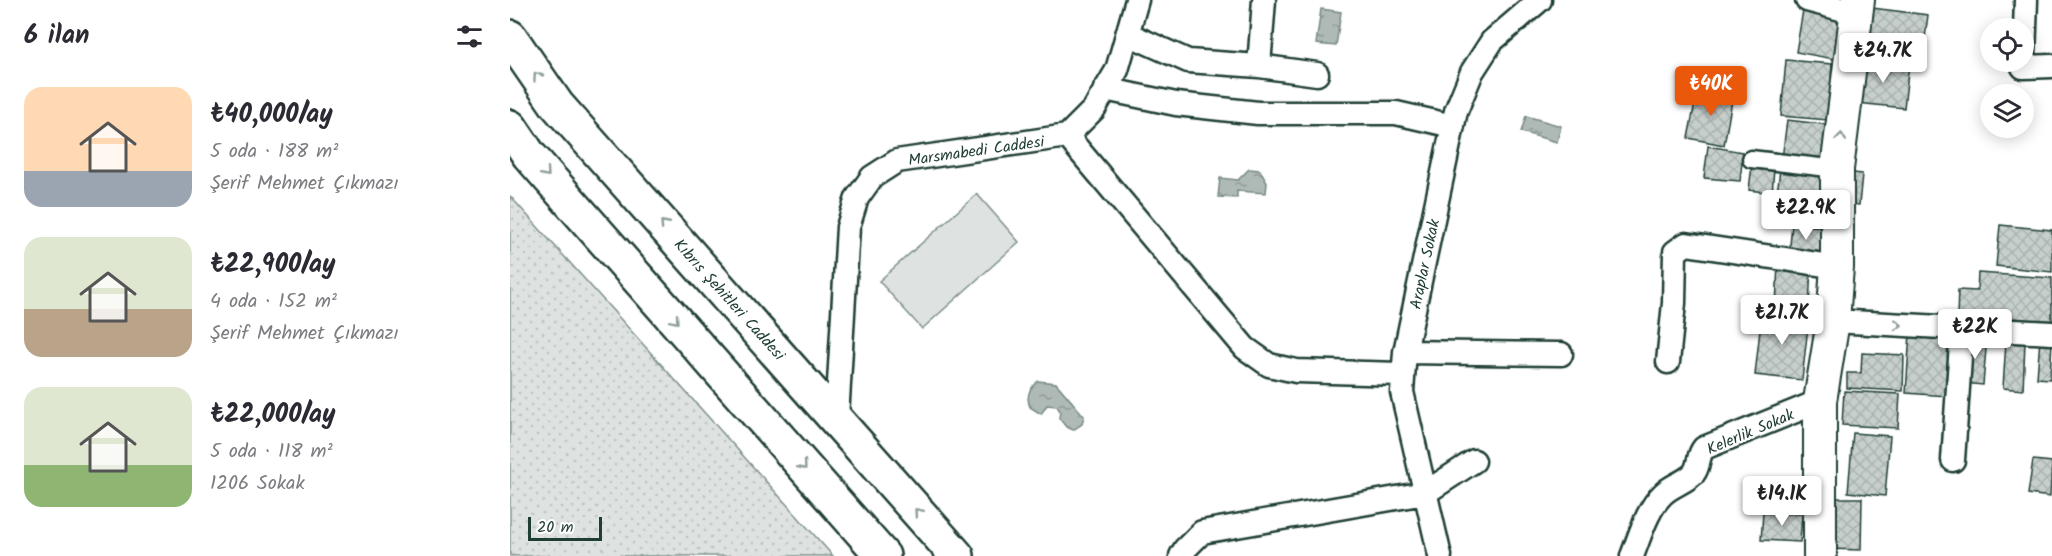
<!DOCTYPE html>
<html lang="tr">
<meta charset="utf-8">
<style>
body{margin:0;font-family:Kalam,sans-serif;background:#f2f2f3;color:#2b2b33;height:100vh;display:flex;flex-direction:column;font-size:22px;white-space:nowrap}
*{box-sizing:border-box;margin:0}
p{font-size:20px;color:#7c7c81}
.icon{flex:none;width:33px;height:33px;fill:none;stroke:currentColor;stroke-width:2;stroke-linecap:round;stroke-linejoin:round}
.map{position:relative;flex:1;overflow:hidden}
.panel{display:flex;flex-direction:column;background:#fff;width:510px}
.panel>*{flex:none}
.fabs{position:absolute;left:1470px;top:18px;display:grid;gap:12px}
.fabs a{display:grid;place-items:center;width:54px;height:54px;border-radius:50%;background:#fff;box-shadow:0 3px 15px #0003;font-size:30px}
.scale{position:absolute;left:18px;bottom:15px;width:74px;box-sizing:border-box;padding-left:6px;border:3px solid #1f3d34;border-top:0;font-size:16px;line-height:21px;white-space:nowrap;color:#1f3d34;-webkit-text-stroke:4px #fff;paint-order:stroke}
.price{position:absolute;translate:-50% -51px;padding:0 14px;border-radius:6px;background:#fff;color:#222;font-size:20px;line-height:39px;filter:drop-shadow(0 2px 3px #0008)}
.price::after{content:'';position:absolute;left:50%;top:36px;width:18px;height:14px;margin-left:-9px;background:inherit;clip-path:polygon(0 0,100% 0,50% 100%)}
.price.on{background:#ea580c;color:#fff}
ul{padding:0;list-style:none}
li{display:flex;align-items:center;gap:18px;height:150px;padding:0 24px}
li span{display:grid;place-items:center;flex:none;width:168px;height:120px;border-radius:18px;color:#555}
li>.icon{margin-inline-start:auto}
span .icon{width:72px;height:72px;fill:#fffc;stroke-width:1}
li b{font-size:26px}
h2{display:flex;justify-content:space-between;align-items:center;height:72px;padding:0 24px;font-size:26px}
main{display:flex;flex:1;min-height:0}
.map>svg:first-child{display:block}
.grass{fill:url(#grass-dots);stroke:#7e908b;stroke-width:1.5}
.green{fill:#dee3e2;stroke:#7e908b;stroke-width:1.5}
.water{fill:url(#water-ripples);stroke:#758883;stroke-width:1.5}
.building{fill:url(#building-cross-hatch);stroke:#1f3d34;stroke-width:1.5}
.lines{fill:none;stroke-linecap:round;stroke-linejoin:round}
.pedestrian-casing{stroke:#1f3d34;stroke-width:21}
.minor-casing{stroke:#1f3d34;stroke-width:27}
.secondary-casing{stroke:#1f3d34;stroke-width:36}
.trunk-casing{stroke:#1f3d34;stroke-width:38}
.pedestrian{stroke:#fff;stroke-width:16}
.minor{stroke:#fff;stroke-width:22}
.secondary{stroke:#fff;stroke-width:32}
.trunk{stroke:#fff;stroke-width:33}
.oneway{stroke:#8f9e9a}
.labels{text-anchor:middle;stroke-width:4.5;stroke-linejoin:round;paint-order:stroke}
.street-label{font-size:16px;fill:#1f3d34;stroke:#fff}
</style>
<main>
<section class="panel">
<h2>6 ilan<svg class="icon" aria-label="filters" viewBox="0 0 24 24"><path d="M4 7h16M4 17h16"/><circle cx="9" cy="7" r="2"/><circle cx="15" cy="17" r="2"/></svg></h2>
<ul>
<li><span style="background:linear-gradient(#ffd9b3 70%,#9aa5b1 0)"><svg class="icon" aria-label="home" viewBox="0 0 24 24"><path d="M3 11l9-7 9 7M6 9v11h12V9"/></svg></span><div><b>₺40,000/ay</b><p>5 oda · 188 m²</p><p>Şerif Mehmet Çıkmazı</p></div></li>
<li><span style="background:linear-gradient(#dfe7d0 60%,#b9a48a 0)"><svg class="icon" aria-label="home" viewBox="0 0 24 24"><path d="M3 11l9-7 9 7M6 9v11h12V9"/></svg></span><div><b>₺22,900/ay</b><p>4 oda · 152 m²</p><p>Şerif Mehmet Çıkmazı</p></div></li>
<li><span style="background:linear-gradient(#dfe7d0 65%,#8fb573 0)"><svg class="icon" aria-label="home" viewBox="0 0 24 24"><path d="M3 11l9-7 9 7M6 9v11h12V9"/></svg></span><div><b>₺22,000/ay</b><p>5 oda · 118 m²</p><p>1206 Sokak</p></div></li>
</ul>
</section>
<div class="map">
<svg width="1542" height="556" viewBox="0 0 1542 556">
<defs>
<pattern id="grass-dots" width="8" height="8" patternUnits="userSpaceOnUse" patternTransform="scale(1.5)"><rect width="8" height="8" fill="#dee3e2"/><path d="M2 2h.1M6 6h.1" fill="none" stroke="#bec4c2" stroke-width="1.8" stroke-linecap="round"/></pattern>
<pattern id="water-ripples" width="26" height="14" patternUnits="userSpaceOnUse" patternTransform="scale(1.5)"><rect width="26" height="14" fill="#afbab7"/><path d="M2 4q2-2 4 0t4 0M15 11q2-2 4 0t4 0" fill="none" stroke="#8e9896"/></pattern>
<pattern id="building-cross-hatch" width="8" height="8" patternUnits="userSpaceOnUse" patternTransform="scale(1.5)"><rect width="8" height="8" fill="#c7cfcc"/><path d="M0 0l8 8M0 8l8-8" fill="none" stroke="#aab3b0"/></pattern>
</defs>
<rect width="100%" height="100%" fill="#fff"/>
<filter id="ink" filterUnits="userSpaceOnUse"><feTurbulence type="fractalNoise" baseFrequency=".0167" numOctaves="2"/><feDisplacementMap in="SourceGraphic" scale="12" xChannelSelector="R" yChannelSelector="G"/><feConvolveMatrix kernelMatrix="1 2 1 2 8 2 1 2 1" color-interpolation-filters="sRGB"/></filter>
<g filter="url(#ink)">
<path class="grass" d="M0,196l323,360h-323z"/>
<path class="green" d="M467,194l42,48 -97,87 -43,-48z"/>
<path class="water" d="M811,9l20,3 -5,34 -20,-2z
M1016,116l35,10 -4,16 -36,-10z
M739,169l11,1 7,13 -1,10 -29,-2v7l-19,-1 2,-19 18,2z
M528,381l18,2 28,33 -2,8 -9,6 -7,-3 -7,-9 1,-7 -3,-5 -10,-1 -6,9 -11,-7c-4,-10 -1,-19 8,-26z"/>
<path class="building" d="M1362,8l56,7 -5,39 -56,-7z
M1293,10l44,7 -8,43 -43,-8z
M1352,59l47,5 -5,44 -47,-5z
M1276,60l46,4 -4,56 -47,-4z
M1188,88l35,7 -9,50 -36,-7z
M1277,120l43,5 -4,39 -44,-5z
M1198,146l35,6 -3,29 -36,-3z
M1242,165l22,3 -2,25 -23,-3z
M1270,169l45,5 -3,25 -45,-5z
M1334,172l18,2 -3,31 -18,-2z
M1281,202l36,2 -1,19 -35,-1z
M1282,224l30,3 -2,31 -31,-2z
M1490,225l52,5v42l-56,-6z
M1268,263l33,1 -2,45 -33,-2z
M1468,273l74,5v45l-95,-7 1,-26 19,1z
M1252,312l47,5 -7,63 -47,-5z
M1400,332l41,3 -4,61 -41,-3z
M1457,335l20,1 -4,49 -20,-2z
M1530,339l12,2 -2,38 -13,-1z
M1496,341l19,1 -2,48 -20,-2z
M1352,353l42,2 -1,36 -56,-3v-15h14z
M1334,391l56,3 -2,34 -56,-3z
M1343,433l37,3 -5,60 -37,-4z
M1523,460l19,2 -2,35 -22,-3z
M1243,481l44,2 -1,21 -44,-1z
M1319,498h33l-1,52 -32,-1z
M1253,513l39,1 -2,28 -39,-2z"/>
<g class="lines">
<defs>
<path id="pedestrian" d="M1241,159l86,10"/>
<path id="minor" d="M1297,0l49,13
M618,34l60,27 71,5 58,8
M1514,57l2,-57
M1513,62v5l29,-1
M749,66l5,-66
M595,89l71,15 82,9h138l57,13
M557,136l178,212 24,17 27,6 105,3
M1323,321l219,12
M895,352l156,2
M1158,362l6,-59 1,-51 11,-8 151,23
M327,418l11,-191 9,-29 15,-21 25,-16 170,-25 27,-27 23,-39 20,-70
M1443,460l9,-131
M671,556l4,-7 17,-17 223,-39 49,-32
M930,556l-38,-164 3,-40 51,-241 16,-39 20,-31 48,-41
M1122,556c8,-20 15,-47 31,-62 9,-9 23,-12 31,-21 6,-8 3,-17 10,-25l116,-47"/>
<path id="secondary" d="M1310,556v-155l13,-80 4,-54v-98l21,-169"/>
<path id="trunk" d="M0,37l47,68 400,451
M0,127l19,28 354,401"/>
</defs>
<use href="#pedestrian" class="pedestrian-casing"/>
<use href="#minor" class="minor-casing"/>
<use href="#secondary" class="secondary-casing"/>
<use href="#trunk" class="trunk-casing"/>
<use href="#pedestrian" class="pedestrian"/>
<use href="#minor" class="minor"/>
<use href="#secondary" class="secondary"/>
<use href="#trunk" class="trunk"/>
</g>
<defs><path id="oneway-chevron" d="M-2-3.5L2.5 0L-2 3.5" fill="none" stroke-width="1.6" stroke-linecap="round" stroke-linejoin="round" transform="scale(1.5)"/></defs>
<g class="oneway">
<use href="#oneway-chevron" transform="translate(27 76) rotate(-125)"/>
<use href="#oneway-chevron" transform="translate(1331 137) rotate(-83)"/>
<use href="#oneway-chevron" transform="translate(36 173) rotate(49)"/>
<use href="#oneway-chevron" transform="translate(154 224) rotate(-132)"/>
<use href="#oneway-chevron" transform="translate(165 320) rotate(49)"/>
<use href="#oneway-chevron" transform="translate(1388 325) rotate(3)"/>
<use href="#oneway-chevron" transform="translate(293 466) rotate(49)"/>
<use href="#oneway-chevron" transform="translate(408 512) rotate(-131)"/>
</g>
</g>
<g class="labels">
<g class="street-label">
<text transform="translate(466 150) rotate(-8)" y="6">Marsmabedi Caddesi</text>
<text transform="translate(914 264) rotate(-78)" y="6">Araplar Sokak</text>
<text transform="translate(220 299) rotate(48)" y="6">Kıbrıs Şehitleri Caddesi</text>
<text transform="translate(1240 431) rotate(-23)" y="6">Kelerlik Sokak</text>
</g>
</g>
</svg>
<div class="fabs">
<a><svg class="icon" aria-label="locate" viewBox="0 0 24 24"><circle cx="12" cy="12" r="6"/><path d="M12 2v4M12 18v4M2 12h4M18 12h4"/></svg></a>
<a><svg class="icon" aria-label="layers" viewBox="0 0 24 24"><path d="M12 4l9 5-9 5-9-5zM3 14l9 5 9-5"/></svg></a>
</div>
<div class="scale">20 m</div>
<b class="price" style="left:1373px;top:84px">₺24.7K</b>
<b class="price on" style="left:1201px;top:117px">₺40K</b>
<b class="price" style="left:1296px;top:241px">₺22.9K</b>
<b class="price" style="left:1272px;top:346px">₺21.7K</b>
<b class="price" style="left:1465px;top:360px">₺22K</b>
<b class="price" style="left:1272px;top:527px">₺14.1K</b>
</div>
</main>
